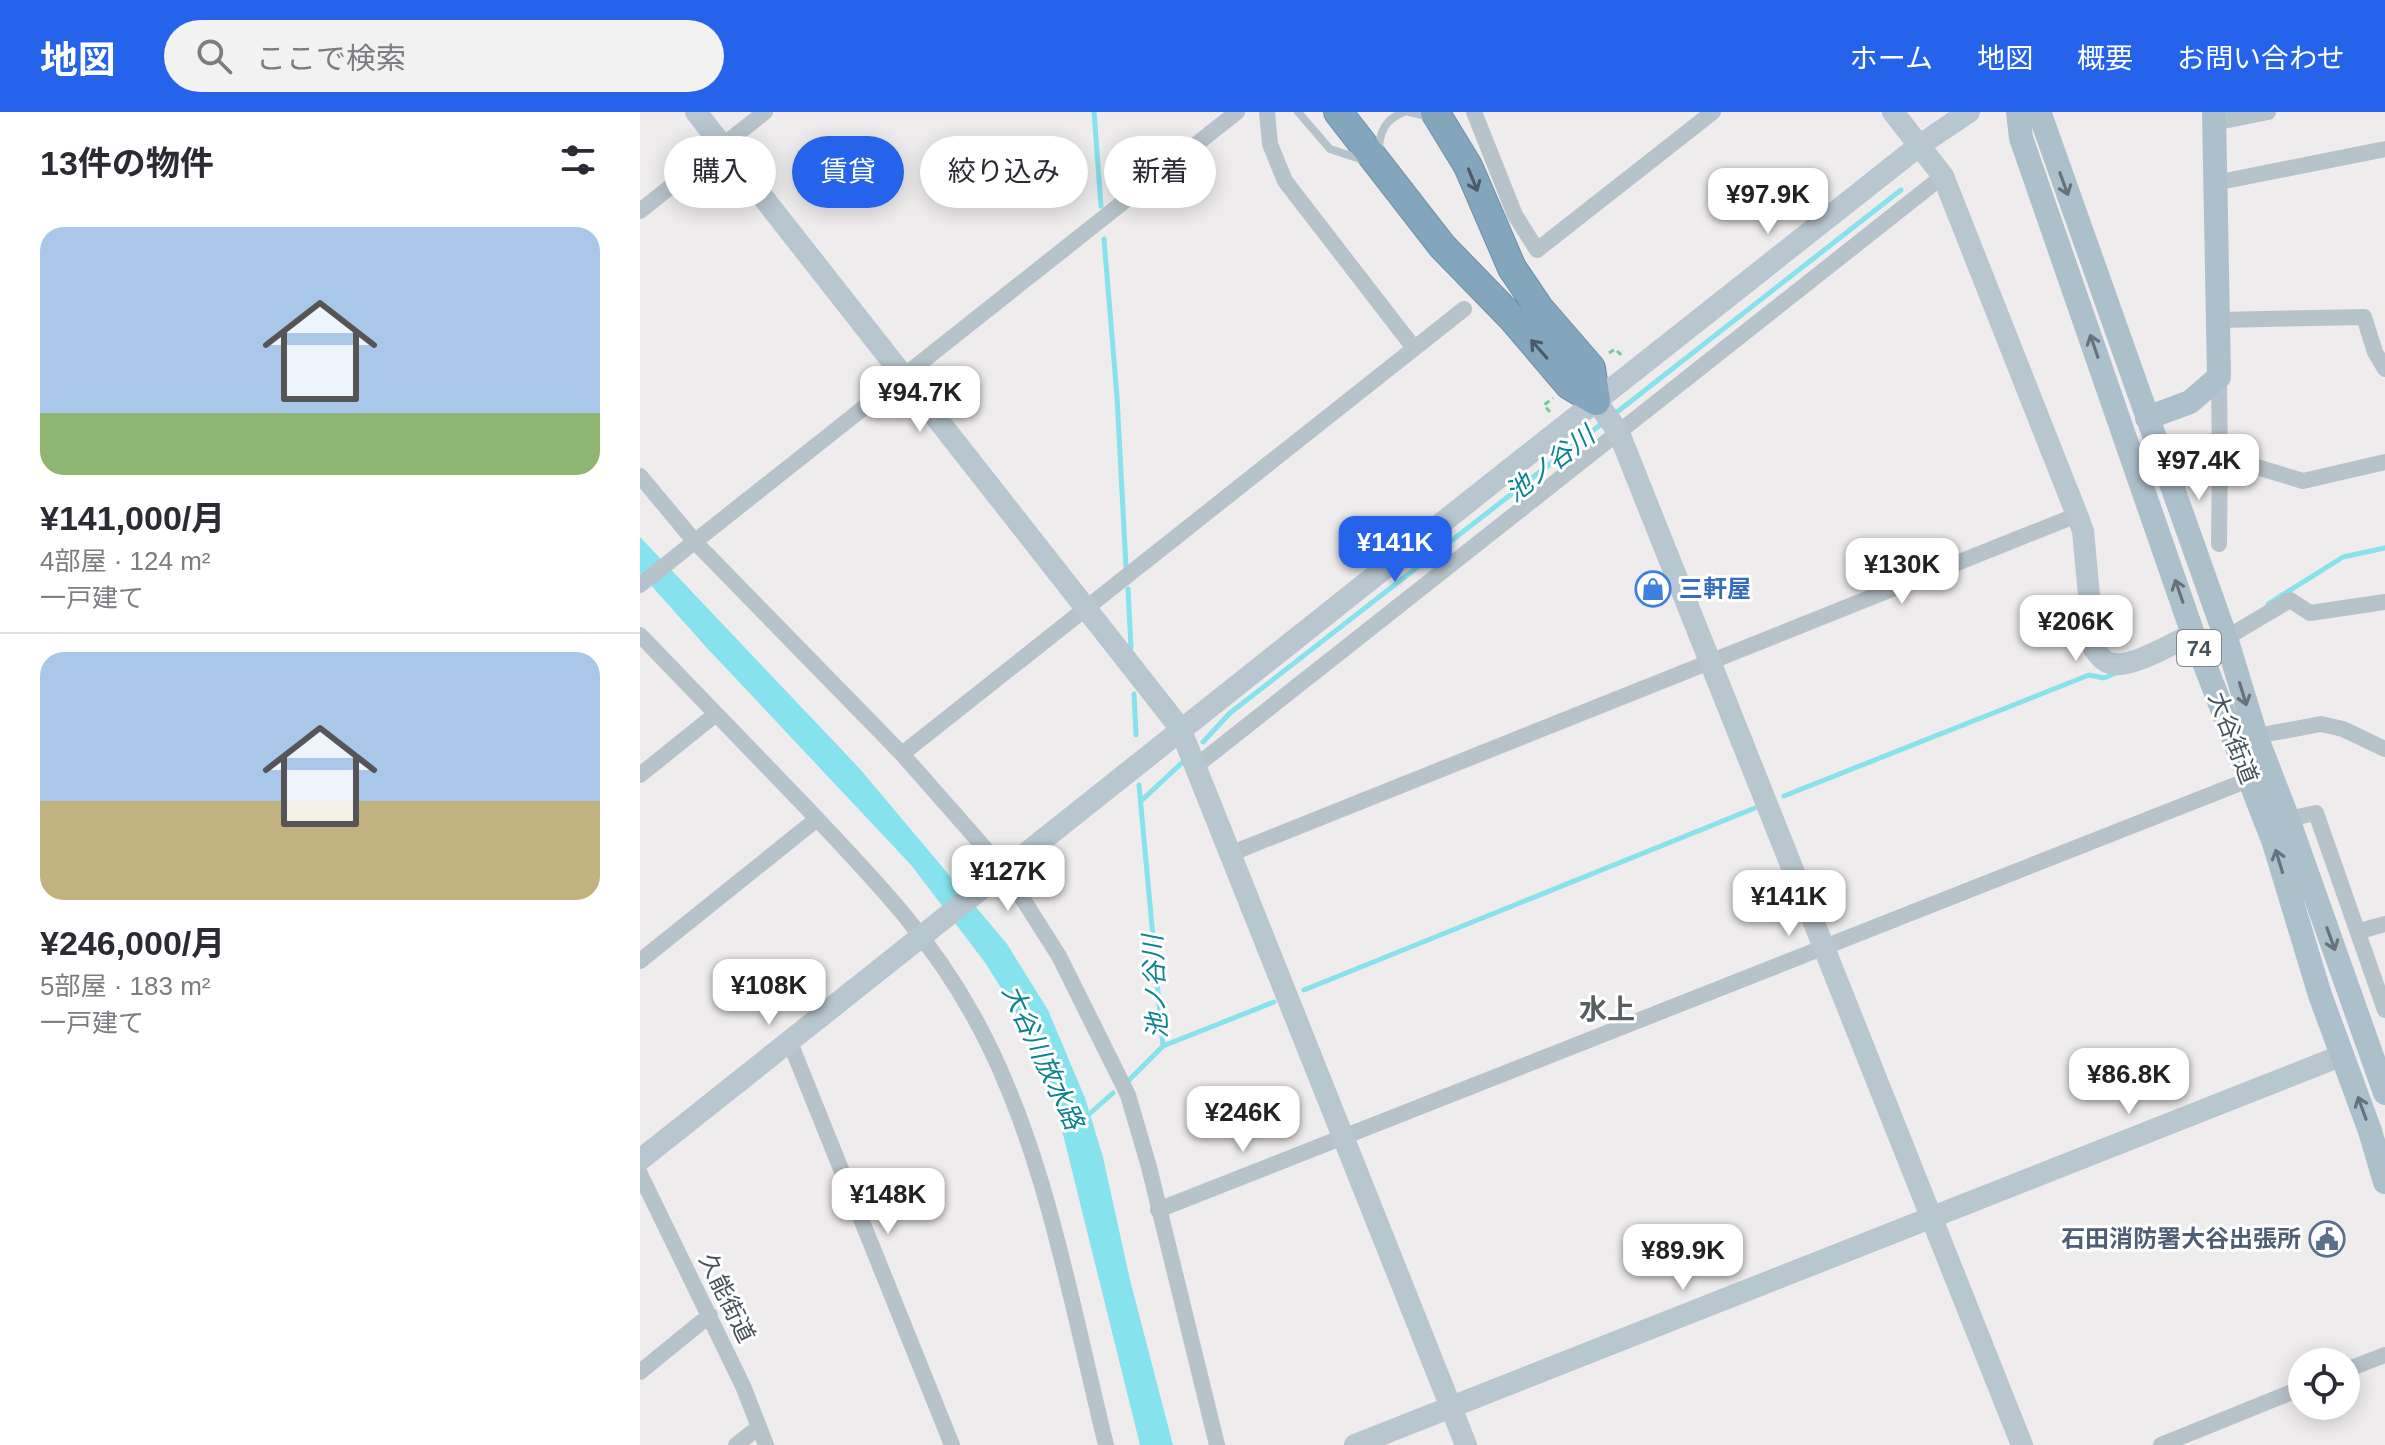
<!DOCTYPE html>
<html lang="ja">
<meta charset="utf-8">
<style>
body{margin:0;font-family:Helvetica,"Noto Sans JP",sans-serif;background:#f2f2f3;color:#2b2b33;height:100vh;display:flex;flex-direction:column;font-size:30px;white-space:nowrap}
*{box-sizing:border-box;margin:0}
p{font-size:26px;color:#7c7c81}
.icon{flex:none;width:44px;height:44px;fill:none;stroke:currentColor;stroke-width:2;stroke-linecap:round;stroke-linejoin:round}
.map{position:relative;flex:1;overflow:hidden}
.side{display:flex;flex-direction:column;background:#fff;width:640px}
.side>*{flex:none}
.guide{position:absolute;left:24px;top:24px;width:760px;height:72px;display:flex;gap:16px}
.fabs{position:absolute;left:1648px;top:1236px;display:grid;gap:16px}
.fabs a{display:grid;place-items:center;width:72px;height:72px;border-radius:50%;background:#fff;box-shadow:0 4px 20px #0003;font-size:40px}
.price{position:absolute;translate:-50% -68px;padding:0 18px;border-radius:16px;background:#fff;color:#222;font-size:26px;line-height:52px;filter:drop-shadow(0 2px 4px #0008)}
.price::after{content:'';position:absolute;left:50%;top:48px;width:24px;height:18px;margin-left:-12px;background:inherit;clip-path:polygon(0 0,100% 0,50% 100%)}
.price.active{background:#2563eb;color:#fff}
ul{padding:0;list-style:none}
li{display:grid;align-content:center;gap:16px;height:424px;padding:0 40px}
li+li{border-top:2px solid #e1e1e2}
li span{display:grid;place-items:center;height:248px;border-radius:24px;color:#555}
li>.icon{margin-inline-start:auto}
span .icon{width:144px;height:144px;fill:#fffc;stroke-width:1}
li b{font-size:34px}
h2{display:flex;justify-content:space-between;align-items:center;height:96px;padding:0 40px;font-size:34px}
.chip{padding:0 28px;border-radius:36px;background:#fff;box-shadow:0 4px 20px #0003;font-size:28px;line-height:72px}
.chip.active{background:#2563eb;color:#fff}
header{display:flex;align-items:center;gap:48px;box-sizing:border-box;height:112px;padding:0 40px;background:#2563eb;color:#fff}
header strong{font-size:38px}
nav{display:flex;gap:44px;margin-inline-start:auto;font-size:28px}
.search{width:560px;height:72px;background:#f2f2f3;display:flex;align-items:center;gap:20px;box-sizing:border-box;padding:0 28px;border-radius:44px;color:#7c7c81;font-size:30px}
main{display:flex;flex:1;min-height:0}
.map>svg:first-child{display:block}
.water{fill:#86e2ec}
.lines{fill:none;stroke-linecap:round;stroke-linejoin:round}
.stream{stroke:#86e2ec;stroke-width:5}
.highway-casing{stroke:#6f91a8;stroke-width:30}
.path{stroke:#72cc95;stroke-width:3;stroke-dasharray:6 4;stroke-linecap:butt}
.lane{stroke:#b7c3ca;stroke-width:8}
.street{stroke:#b7c3ca;stroke-width:16}
.secondary{stroke:#b8c6cf;stroke-width:22}
.primary{stroke:#acc0cc;stroke-width:24}
.highway{stroke:#83a6bc;stroke-width:28}
.oneway{stroke:#4b5a64}
.oneway2{stroke:#64737c}
.labels{text-anchor:middle;stroke-width:6;stroke-linejoin:round;paint-order:stroke}
.shield{fill:#fff;stroke:#7d868c;stroke-width:2}
.shield-label{font-size:22px;font-weight:bold;fill:#45525a}
.shop-label{font-size:24px;font-weight:bold;fill:#366cbe;stroke:#fff;text-anchor:start}
.street-label{font-size:24px;fill:#45525a;stroke:#fff}
.service-label{font-size:24px;font-weight:bold;fill:#4e5e75;stroke:#fff;text-anchor:end}
.water-label{font-size:26px;font-style:italic;fill:#0c8390;stroke:#fff}
.quarter-label{font-size:28px;font-weight:bold;fill:#595e61;stroke:#fff}
</style>
<header>
<strong>地図</strong>
<div class="search"><svg class="icon" aria-label="search" viewBox="0 0 24 24"><circle cx="10" cy="10" r="6"/><path d="M15 15l6 6"/></svg>ここで検索</div>
<nav><a>ホーム</a><a>地図</a><a>概要</a><a>お問い合わせ</a></nav>
</header>
<main>
<section class="side">
<h2>13件の物件<svg class="icon" aria-label="filters" viewBox="0 0 24 24"><path d="M4 7h16M4 17h16"/><circle cx="9" cy="7" r="2"/><circle cx="15" cy="17" r="2"/></svg></h2>
<ul>
<li><span style="background:linear-gradient(#a9c7e8 75%,#8fb573 0)"><svg class="icon" aria-label="home" viewBox="0 0 24 24"><path d="M3 11l9-7 9 7M6 9v11h12V9"/></svg></span><div><b>¥141,000/月</b><p>4部屋 · 124 m²</p><p>一戸建て</p></div></li>
<li><span style="background:linear-gradient(#a9c7e8 60%,#c2b280 0)"><svg class="icon" aria-label="home" viewBox="0 0 24 24"><path d="M3 11l9-7 9 7M6 9v11h12V9"/></svg></span><div><b>¥246,000/月</b><p>5部屋 · 183 m²</p><p>一戸建て</p></div></li>
</ul>
</section>
<div class="map">
<svg width="1745" height="1333" viewBox="0 0 1745 1333">
<rect width="100%" height="100%" fill="#efeced"/>
<path class="water" d="M0,425l220,232 147,175 41,66 37,88 18,59 27,123 43,165h-33l-84,-339 -42,-97 -28,-45 -74,-98 -205,-218 -67,-75z"/>
<g class="lines">
<path class="stream" d="M454,0l7,94
M464,127l13,158 9,170
M972,304l289,-226
M488,477l3,59
M1628,492l75,-47 42,-9
M494,582l2,41
M563,630l27,-29 374,-291
M499,673l24,261
M1144,684l305,-121 15,3 12,-5
M501,689l45,-42
M664,878l451,-182
M487,970l36,-36 111,-44
M447,1004l26,-23"/>
<defs>
<path id="highway" d="M698,0l104,134 70,72 57,67 27,16
M795,0l33,54 44,102 27,40 52,60 5,33"/>
</defs>
<use href="#highway" class="highway-casing"/>
<path class="path" d="M969,241l6,-4 5,5 5,-3
M910,300l-6,-7 9,-7"/>
<path class="lane" d="M658,0l32,37 33,11
M769,0l22,5
M739,39c0,-20 7,-32 25,-39"/>
<path class="street" d="M627,0l3,32 15,37 129,167
M834,0l41,103 22,35 176,-138
M1574,11l54,-11
M1575,71l170,-34
M0,99l125,-99
M1578,208l146,-3 11,35 10,17
M1579,265l1,84 20,1 63,19 82,-19
M0,364l56,67 206,211 103,117 54,85 69,139 21,72 68,278
M1579,432l1,-83
M0,473l597,-473
M0,523c55,57 109,113 164,170 65,69 124,128 170,212 71,128 97,287 132,428
M1586,526l64,-38 20,13 75,-11
M1606,626l75,-14 22,5 42,20
M262,642l562,-445
M556,654l747,-590
M0,663l76,-61
M1648,707l28,-6 69,197
M592,741l845,-338
M1720,819l25,-7
M0,849l177,-142
M149,928l163,405
M0,1062l103,212 23,59
M518,1098l1090,-430
M1706,1258l39,-15
M0,1260l70,-57
M96,1333l23,-18
M1521,1333l141,-57"/>
<path class="secondary" d="M56,0l484,616 286,717
M1253,0l50,64 134,339 6,16 11,118c6,7 10,14 20,15 20,3 61,-22 79,-30
M956,289l23,32 403,1012
M0,1048c425,-341 853,-677 1280,-1015l49,-33
M715,1333l988,-390"/>
<path class="primary" d="M1378,0l3,26 172,496 81,209 46,152 50,136 15,51
M1396,0l5,5 185,521 30,98 32,83 97,274
M1507,306l43,-16 29,-25 -5,-265"/>
<use href="#highway" class="highway"/>
</g>
<defs><path id="oneway-shaft" d="M-6 0H5M1.5-3L5.5 0L1.5 3" fill="none" stroke-width="1.6" stroke-linecap="round" stroke-linejoin="round" transform="scale(2)"/></defs>
<g class="oneway">
<use href="#oneway-shaft" transform="translate(833 68) rotate(68)"/>
<use href="#oneway-shaft" transform="translate(899 237) rotate(-131)"/>
</g>
<g class="oneway2">
<use href="#oneway-shaft" transform="translate(1424 72) rotate(70)"/>
<use href="#oneway-shaft" transform="translate(1454 234) rotate(-109)"/>
<use href="#oneway-shaft" transform="translate(1539 479) rotate(-109)"/>
<use href="#oneway-shaft" transform="translate(1603 582) rotate(73)"/>
<use href="#oneway-shaft" transform="translate(1639 749) rotate(-107)"/>
<use href="#oneway-shaft" transform="translate(1691 827) rotate(70)"/>
<use href="#oneway-shaft" transform="translate(1722 996) rotate(-110)"/>
</g>
<defs>
<symbol id="shop-ring" viewBox="-11 -11 22 22"><circle r="9.5" fill="#fff" stroke="#3f7fe0" stroke-width="1.5"/><path d="M-5-2.5h2.3a2.7 3.5 0 0 1 5.4 0H5L5.5 6h-11ZM-1.5-2.5h3a1.5 2.3 0 0 0-3 0Z" fill="#3f7fe0"/></symbol>
<symbol id="civic-ring" viewBox="-11 -11 22 22"><circle r="9.5" fill="#fff" stroke="#5c6f8a" stroke-width="1.5"/><path d="M-.6-6.5H3V-4.5H.6V-3L4-1V1h2V6H-6V1h2V-1L-.6-3ZM-1.2 2.5V6h2.4V2.5Z" fill="#5c6f8a"/></symbol>
</defs>
<g fill-rule="evenodd">
<use href="#shop-ring" x="993" y="457" width="40" height="40"/>
<use href="#civic-ring" x="1667" y="1107" width="40" height="40"/>
</g>
<g class="labels">
<rect class="shield" x="1537" y="518" width="44" height="36" rx="6"/>
<g class="shield-label">
<text x="1559" y="544">74</text>
</g>
<g class="shop-label">
<text x="1039" y="485">三軒屋</text>
</g>
<g class="street-label">
<text transform="translate(1593 626) rotate(69)" y="8">大谷街道</text>
<text transform="translate(87 1186) rotate(64)" y="8">久能街道</text>
</g>
<g class="service-label">
<text x="1661" y="1135">石田消防署大谷出張所</text>
</g>
<g class="water-label">
<text transform="translate(910 352) rotate(-38)" y="9">池ノ谷川</text>
<text transform="translate(515 875) rotate(-93)" y="9">池ノ谷川</text>
<text transform="translate(403 945) rotate(65)" y="9">大谷川放水路</text>
</g>
<g class="quarter-label">
<text x="967" y="907">水上</text>
</g>
</g>
</svg>
<div class="fabs">
<a><svg class="icon" aria-label="locate" viewBox="0 0 24 24"><circle cx="12" cy="12" r="6"/><path d="M12 2v4M12 18v4M2 12h4M18 12h4"/></svg></a>
</div>
<b class="price" style="left:1128px;top:124px">¥97.9K</b>
<b class="price" style="left:280px;top:322px">¥94.7K</b>
<b class="price" style="left:1559px;top:390px">¥97.4K</b>
<b class="price active" style="left:755px;top:472px">¥141K</b>
<b class="price" style="left:1262px;top:494px">¥130K</b>
<b class="price" style="left:1436px;top:551px">¥206K</b>
<b class="price" style="left:368px;top:801px">¥127K</b>
<b class="price" style="left:1149px;top:826px">¥141K</b>
<b class="price" style="left:129px;top:915px">¥108K</b>
<b class="price" style="left:1489px;top:1004px">¥86.8K</b>
<b class="price" style="left:603px;top:1042px">¥246K</b>
<b class="price" style="left:248px;top:1124px">¥148K</b>
<b class="price" style="left:1043px;top:1180px">¥89.9K</b>
<div class="guide">
<a class="chip">購入</a>
<a class="chip active">賃貸</a>
<a class="chip">絞り込み</a>
<a class="chip">新着</a>
</div>
</div>
</main>
